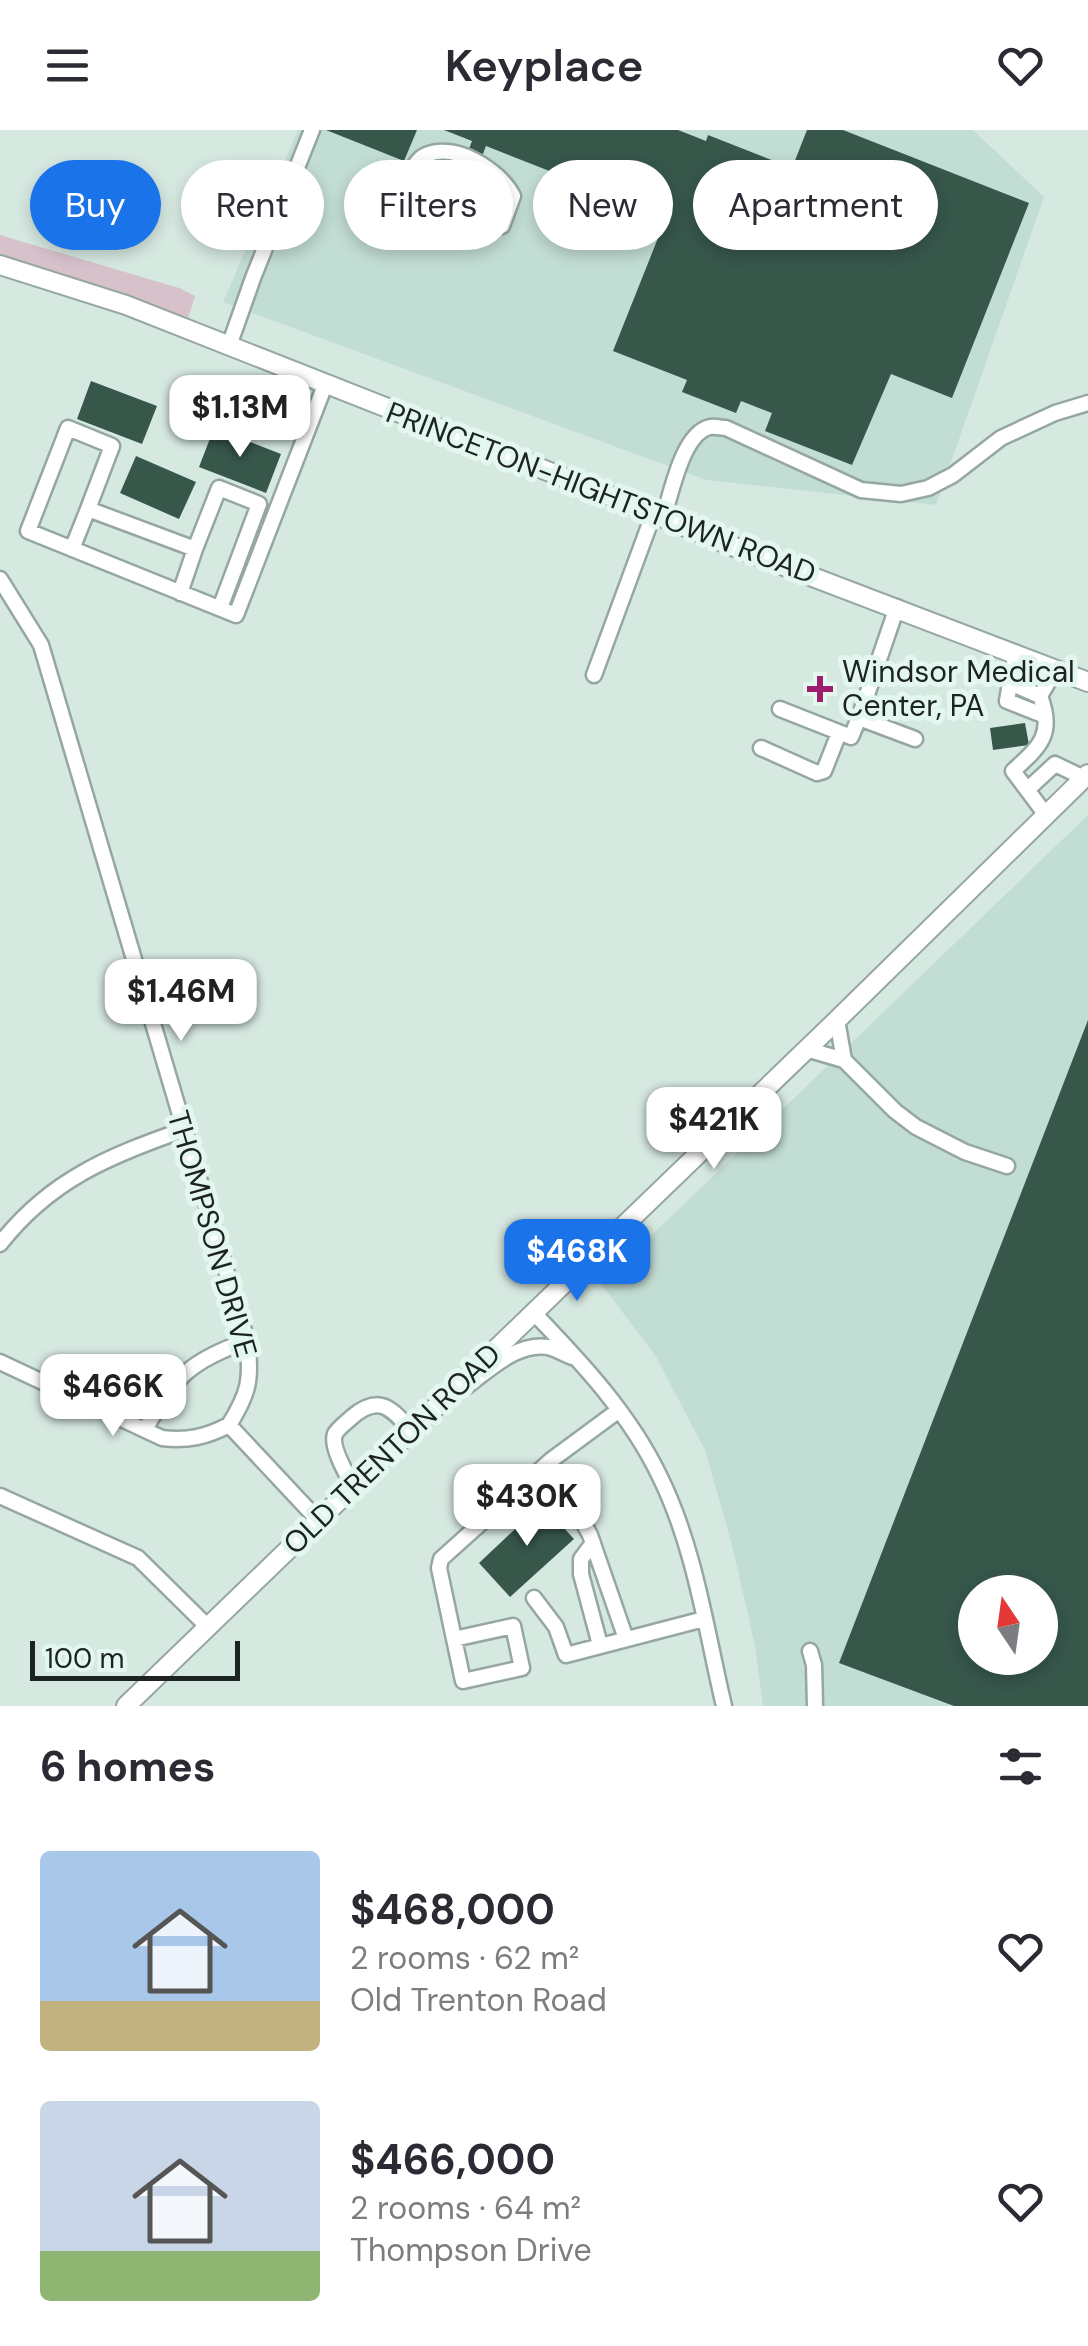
<!DOCTYPE html>
<meta charset="utf-8">
<style>
body{margin:0;font-family:"DM Sans",sans-serif;background:#f2f2f3;color:#2b2b33;height:100vh;display:flex;flex-direction:column;font-size:38px;white-space:nowrap}
*{box-sizing:border-box;margin:0}
p{font-size:32px;color:#7c7c81}
.icon{flex:none;width:55px;height:55px;fill:none;stroke:currentColor;stroke-width:2;stroke-linecap:round;stroke-linejoin:round}
.map{position:relative;height:1576px;overflow:hidden}
.panel{display:flex;flex-direction:column;background:#fff;flex:1}
.panel>*{flex:none}
.top-card{position:absolute;left:30px;top:30px;width:1030px;height:90px;display:flex;gap:20px}
.needle{width:65px;rotate:347deg}
.tools{position:absolute;left:958px;top:1445px;display:grid;gap:20px}
.tools a{display:grid;place-items:center;width:100px;height:100px;border-radius:50%;background:#fff;box-shadow:0 5px 15px #0003;font-size:50px}
.scale{position:absolute;left:30px;bottom:25px;width:210px;box-sizing:border-box;padding-left:10px;border:5px solid #1c2321;border-top:0;font-size:28px;line-height:35px;white-space:nowrap;color:#1c2321;-webkit-text-stroke:8px #e3f7ef;paint-order:stroke}
.price{position:absolute;translate:-50% -85px;padding:0 22px;border-radius:20px;background:#fff;color:#222;font-size:32px;line-height:65px;filter:drop-shadow(0 2px 5px #0008)}
.price::after{content:'';position:absolute;left:50%;top:60px;width:30px;height:22px;margin-left:-15px;background:inherit;clip-path:polygon(0 0,100% 0,50% 100%)}
.price.active{background:#1a73e8;color:#fff}
ul{padding:0;list-style:none}
li{display:flex;align-items:center;gap:30px;height:250px;padding:0 40px}
li span{display:grid;place-items:center;flex:none;width:280px;height:200px;border-radius:10px;color:#555}
li>.icon{margin-inline-start:auto}
span .icon{width:120px;height:120px;fill:#fffc;stroke-width:1}
li b{font-size:42px}
h2{display:flex;justify-content:space-between;align-items:center;height:120px;padding:0 40px;font-size:42px}
.pill{padding:0 35px;border-radius:45px;background:#fff;box-shadow:0 5px 15px #0003;font-size:35px;line-height:90px}
.pill.active{background:#1a73e8;color:#fff}
header{display:flex;justify-content:space-between;align-items:center;height:130px;padding:0 40px;background:#fff;font-size:45px;font-weight:600}
.map>svg:first-child{display:block}
.built{fill:#c2ddd3;fill-rule:evenodd}
.green{fill:#d7c2cc}
.building{fill:#37574b;fill-rule:evenodd}
.lines{fill:none;stroke-linecap:round;stroke-linejoin:round}
.minor-casing{stroke:#95a7a0;stroke-width:19}
.major-casing{stroke:#95a7a0;stroke-width:22}
.minor{stroke:#fff;stroke-width:14}
.major{stroke:#fff;stroke-width:18}
.poi-dot{fill:#9f1d6e;stroke:#e3f7ef;stroke-width:4}
.labels{text-anchor:middle;stroke-width:10;stroke-linejoin:round;paint-order:stroke}
.street-label{font-size:30px;fill:#1c2321;stroke:#e3f7ef}
.poi-label{font-size:30px;fill:#1c2321;stroke:#e3f7ef;text-anchor:start}
</style>
<header><svg class="icon" aria-label="menu" viewBox="0 0 24 24"><path d="M4 6h16M4 12h16M4 18h16"/></svg>Keyplace<svg class="icon" aria-label="heart" viewBox="0 0 24 24"><path d="M12 20l-8-8c-3-5 5-10 8-4 3-6 11-1 8 4z"/></svg></header>
<div class="map">
<svg width="1088" height="1576" viewBox="0 0 1088 1576">
<rect width="100%" height="100%" fill="#d6e9e1"/>
<path class="built" d="M298,0h675l71,67 -108,308 -230,-25 -483,-178z
M1088,685v891h-325l-8,-60 -23,-101 -27,-95 -50,-95 -54,-71zM975,1462h65v66h-65z"/>
<path class="green" d="M0,105l179,53 16,8 -10,32 -185,-63z"/>
<path class="building" d="M326,0h91l-13,31z
M444,0h234l28,11 2,-6 84,33 15,-38h36l186,73 -77,195 -61,-24 -39,91 -87,-34 7,-18 -31,-12 -5,12 -54,-21 5,-12 -74,-29 53,-133 -41,-13 1,-4 -140,-55 -5,13 -14,-5 5,-13z
M91,251l66,25 -15,38 -65,-25z
M214,298l67,26 -15,39 -67,-26z
M136,326l60,26 -17,37 -59,-26z
M1025,593l4,22 -36,5 -3,-22z
M1088,890v686h-134l-115,-43zM975,1462h65v66h-65z
M547,1367l13,14 -6,6 20,22 -64,58 -31,-34 51,-48 2,2 4,-3 -3,-4z"/>
<g class="lines">
<defs>
<path id="minor" d="M403,57c6,-10 12,-28 23,-32 29,-13 74,15 87,41l-11,30
M229,216l24,-68 59,-148
M663,389c8,-24 19,-86 47,-92 5,-1 11,1 16,1l135,62 40,4 27,-6 25,-13 48,-37 54,-25 33,-10
M72,419l16,-40
M0,449l41,66 206,696c5,38 2,52 -18,84l88,94
M180,463l15,-44
M897,477l-38,111 56,21
M220,478l39,-104 -40,-16 -24,61 -107,-40 24,-63 -44,-18 -40,103c69,28 139,56 208,84l89,-230
M1016,523l-6,30 30,13c15,39 -1,51 -27,75l33,44
M594,545l59,-160
M1010,553l-3,18 38,15
M1040,566l16,-27
M780,579l71,28 8,-19
M761,618l56,25 7,-2 15,-38
M1028,659l27,-25 29,14
M837,890l7,40
M806,919l38,11 51,51 21,16 49,25 42,14
M0,1114c50,-64 109,-88 183,-114
M534,1183c48,50 96,101 126,164 35,71 46,153 64,229
M0,1232l162,76c26,3 44,-1 67,-13
M467,1256c23,-17 51,-44 81,-39 8,2 16,7 24,10
M145,1300c28,-52 46,-70 102,-89
M550,1331l40,74 36,104
M353,1356c-6,-11 -23,-40 -18,-52 3,-6 13,-13 17,-17 27,-23 39,-9 59,13
M0,1366l138,62 70,69
M593,1413l-12,16v15l19,71
M534,1468l22,29 10,28 138,-36
M454,1509l59,-13 9,42 -59,13 -24,-113 2,-9 109,-98 69,-51
M810,1521l4,14 1,41"/>
<path id="major" d="M0,135l126,40 467,184 149,61 346,132
M126,1576l711,-686 251,-246"/>
</defs>
<use href="#minor" class="minor-casing"/>
<use href="#major" class="major-casing"/>
<use href="#minor" class="minor"/>
<use href="#major" class="major"/>
</g>
<path class="poi-dot" d="M815 544h10v10h10v10h-10v10h-10v-10h-10v-10h10z"/>
<g class="labels">
<g class="street-label">
<text transform="translate(601 363) rotate(21)" y="10">PRINCETON-HIGHTSTOWN ROAD</text>
<text transform="translate(212 1104) rotate(74)" y="10">THOMPSON DRIVE</text>
<text transform="translate(392 1319) rotate(-44)" y="10">OLD TRENTON ROAD</text>
</g>
<g class="poi-label">
<text x="842" y="552">Windsor Medical<tspan x="842" dy="34">Center, PA</tspan></text>
</g>
</g>
</svg>
<div class="tools">
<a><svg class="needle" viewBox="-14 -14 28 28"><path d="M0-13l5 13h-10z" fill="#e53935"/><path d="M0 13l5-13h-10z" fill="#7c7c81"/></svg></a>
</div>
<div class="scale">100 m</div>
<b class="price" style="left:240px;top:330px">$1.13M</b>
<b class="price" style="left:181px;top:914px">$1.46M</b>
<b class="price" style="left:714px;top:1042px">$421K</b>
<b class="price active" style="left:577px;top:1174px">$468K</b>
<b class="price" style="left:113px;top:1309px">$466K</b>
<b class="price" style="left:527px;top:1419px">$430K</b>
<div class="top-card">
<a class="pill active">Buy</a>
<a class="pill">Rent</a>
<a class="pill">Filters</a>
<a class="pill">New</a>
<a class="pill">Apartment</a>
</div>
</div>
<section class="panel">
<h2>6 homes<svg class="icon" aria-label="filters" viewBox="0 0 24 24"><path d="M4 7h16M4 17h16"/><circle cx="9" cy="7" r="2"/><circle cx="15" cy="17" r="2"/></svg></h2>
<ul>
<li><span style="background:linear-gradient(#a9c7e8 75%,#c2b280 0)"><svg class="icon" aria-label="home" viewBox="0 0 24 24"><path d="M3 11l9-7 9 7M6 9v11h12V9"/></svg></span><div><b>$468,000</b><p>2 rooms · 62 m²</p><p>Old Trenton Road</p></div><svg class="icon" aria-label="heart" viewBox="0 0 24 24"><path d="M12 20l-8-8c-3-5 5-10 8-4 3-6 11-1 8 4z"/></svg></li>
<li><span style="background:linear-gradient(#c9d6e8 75%,#8fb573 0)"><svg class="icon" aria-label="home" viewBox="0 0 24 24"><path d="M3 11l9-7 9 7M6 9v11h12V9"/></svg></span><div><b>$466,000</b><p>2 rooms · 64 m²</p><p>Thompson Drive</p></div><svg class="icon" aria-label="heart" viewBox="0 0 24 24"><path d="M12 20l-8-8c-3-5 5-10 8-4 3-6 11-1 8 4z"/></svg></li>
</ul>
</section>
